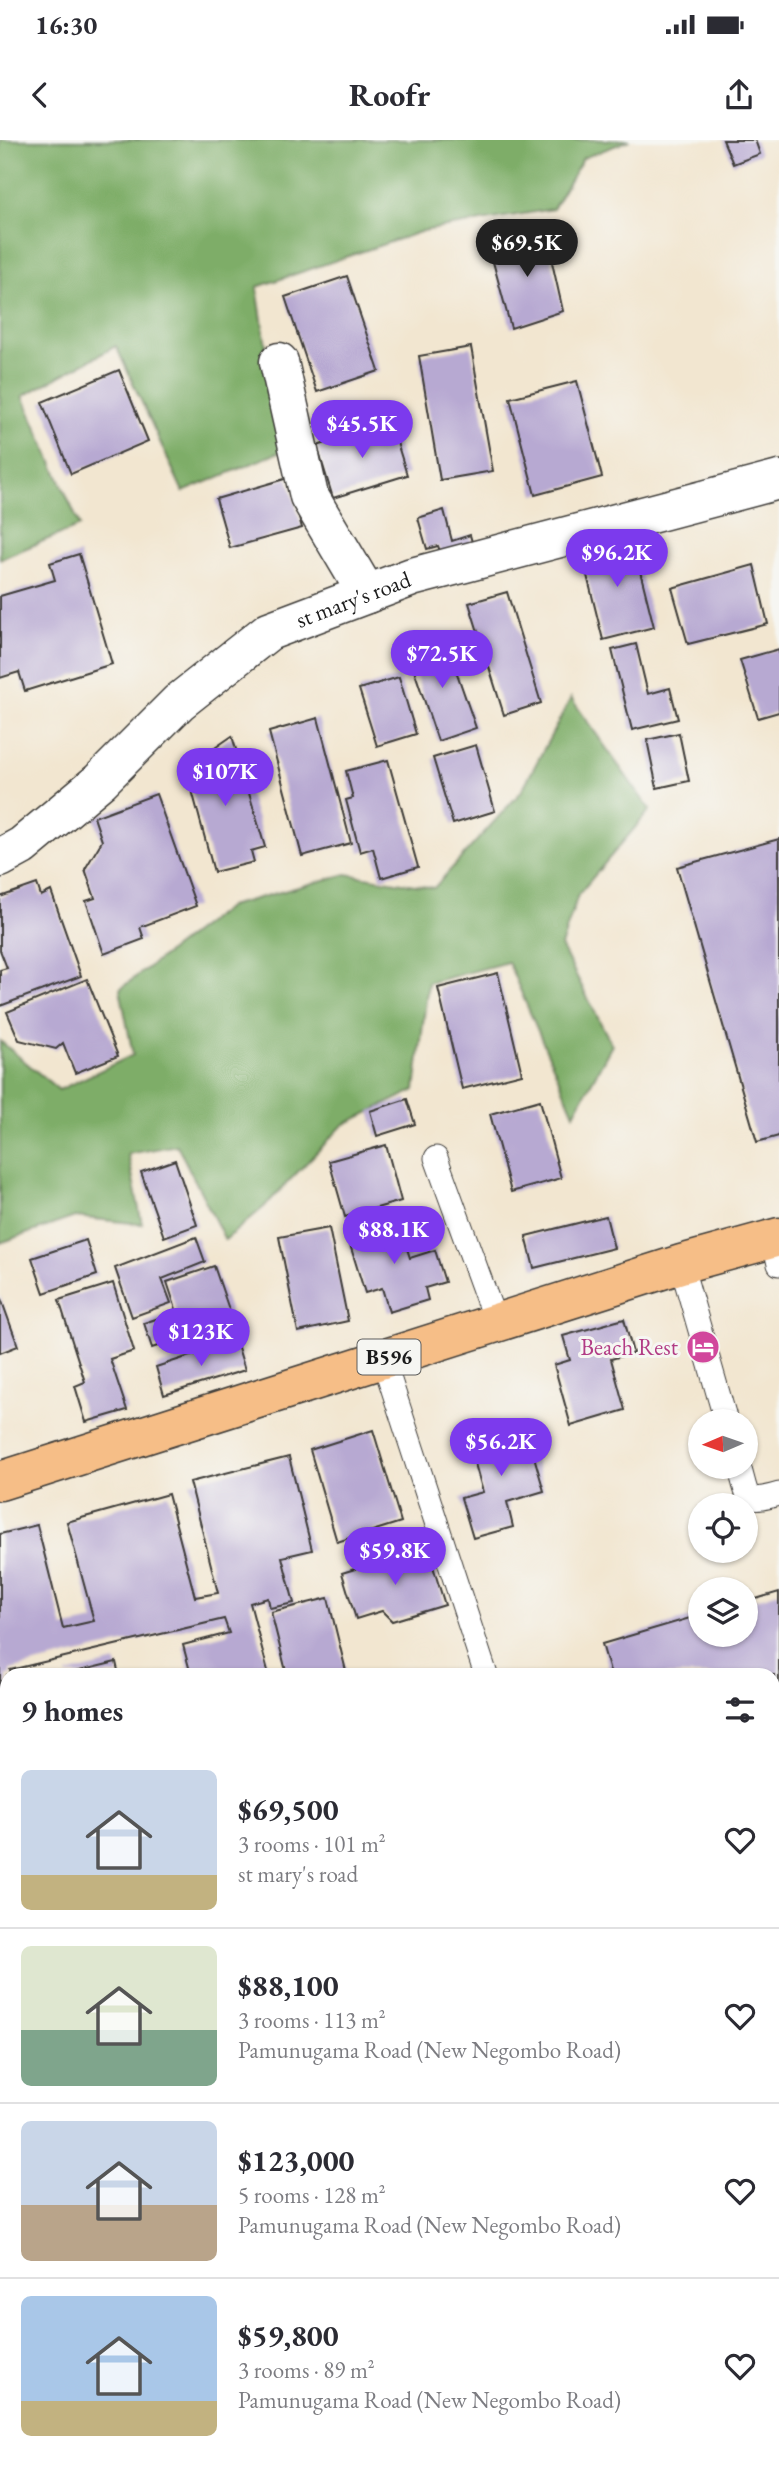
<!DOCTYPE html>
<meta charset="utf-8">
<style>
body{margin:0;font-family:"EB Garamond",serif;background:#f2f2f3;color:#2b2b33;height:100vh;display:flex;flex-direction:column;font-size:26px;white-space:nowrap}
*{box-sizing:border-box;margin:0}
p{font-size:23px;color:#7c7c81}
.icon{flex:none;width:38px;height:38px;fill:none;stroke:currentColor;stroke-width:2;stroke-linecap:round;stroke-linejoin:round}
.map{position:relative;flex:1;overflow:hidden}
.drawer{position:absolute;left:0px;top:1528px;width:780px;height:800px;display:flex;flex-direction:column;background:#fff;border-radius:21px 21px 0 0;box-shadow:0 2px 5px #0004}
.drawer>*{flex:none}
.needle{width:46px;rotate:268deg}
.fabs{position:absolute;left:688px;top:1269px;display:grid;gap:14px}
.fabs a{display:grid;place-items:center;width:70px;height:70px;border-radius:50%;background:#fff;box-shadow:0 2px 5px #0004;font-size:35px}
.price{position:absolute;translate:-50% -60px;padding:0 16px;border-radius:24px;background:#7c3aed;color:#fff;font-size:23px;line-height:46px;filter:drop-shadow(0 2px 4px #0008)}
.price::after{content:'';position:absolute;left:50%;top:42px;width:21px;height:16px;margin-left:-10px;background:inherit;clip-path:polygon(0 0,100% 0,50% 100%)}
.price.selected{background:#222;color:#fff}
ul{padding:0;list-style:none}
li{display:flex;align-items:center;gap:21px;height:175px;padding:0 21px}
li+li{border-top:2px solid #e1e1e2}
li span{display:grid;place-items:center;flex:none;width:196px;height:140px;border-radius:10px;color:#555}
li>.icon{margin-inline-start:auto}
span .icon{width:84px;height:84px;fill:#fffc;stroke-width:1}
li b{font-size:30px}
h2{display:flex;justify-content:space-between;align-items:center;height:84px;padding:0 21px;font-size:30px}
.status{display:flex;justify-content:space-between;align-items:center;height:49px;padding:0 35px;background:#fff;direction:ltr}
.status svg{height:19px;fill:currentColor}
header{display:flex;justify-content:space-between;align-items:center;height:91px;padding:0 21px;background:#fff;font-size:32px;font-weight:700}
.map>svg:first-child{display:block}
.forest{fill:#7ead67;stroke:#4d6442;stroke-width:2}
.water{fill:#61bcdf;stroke:#3e6c7e;stroke-width:2}
.building{fill:#b7a9d2}
.lines{fill:none;stroke-linecap:round;stroke-linejoin:round}
.service-casing{stroke:#3c3a37;stroke-width:25}
.minor-casing{stroke:#3c3a37;stroke-width:41}
.primary-casing{stroke:#3c3a37;stroke-width:41}
.service{stroke:#fff;stroke-width:23}
.minor{stroke:#fff;stroke-width:38}
.primary{stroke:#f6be87;stroke-width:38}
.labels{text-anchor:middle;stroke-width:6;stroke-linejoin:round;paint-order:stroke}
.shield{fill:#f6f6f2;stroke:#5d5d5c;stroke-width:2}
.shield-label{font-size:21px;font-weight:bold;fill:#1c1c1c}
.street-label{font-size:23px;fill:#1c1c1c;stroke:#f6f6f2}
.hotel-label{font-size:23px;fill:#b23c85;stroke:#f6f6f2;text-anchor:end}
</style>
<div class="status"><b>16:30</b><svg viewBox="0 0 49 12"><path d="M0 12V9h3v3zM5 12V6h3v6zM10 12V3h3v9zM15 12V0h3v12zM26 1h20v11H26zM47 4h2v5h-2z"/></svg></div>
<header><svg class="icon" aria-label="back" viewBox="0 0 24 24"><path d="M15 5l-7 7 7 7"/></svg>Roofr<svg class="icon" aria-label="share" viewBox="0 0 24 24"><path d="M12 15V3M7 8l5-5 5 5M5 13v7h14v-7"/></svg></header>
<div class="map">
<svg width="779" height="2326" viewBox="0 0 779 2326">
<rect width="100%" height="100%" fill="#f6f6f2"/>
<filter id="ink" filterUnits="userSpaceOnUse"><feTurbulence type="fractalNoise" baseFrequency=".0143" numOctaves="2"/><feDisplacementMap in="SourceGraphic" scale="14" xChannelSelector="R" yChannelSelector="G"/><feConvolveMatrix kernelMatrix="1 2 1 2 8 2 1 2 1" color-interpolation-filters="sRGB"/></filter>
<filter id="wash" filterUnits="userSpaceOnUse"><feTurbulence type="fractalNoise" baseFrequency=".00686" numOctaves="4" result="noise"/><feDisplacementMap in="SourceGraphic" scale="28" xChannelSelector="R" yChannelSelector="G"/><feGaussianBlur stdDeviation="1.57" result="paint"/><feColorMatrix in="noise" values="0 0 0 0 0 0 0 0 0 0 0 0 0 0 0 0 0 1.4 0 .05"/><feComposite in="paint" operator="in"/></filter>
<g filter="url(#wash)">
<rect width="100%" height="100%" fill="#f2e6d0"/>
<path class="forest" d="M0,0h630l-47,18 -30,51 -130,22 -166,56 25,164 -99,41 -67,-146 -93,50 57,130 -80,33z
M571,558l79,112 -72,85 -17,51 51,99 -38,69 -66,-152 -80,21 -13,107 -72,35 -79,82 -39,33 -48,-95 -49,9 14,70 -67,-7 -75,26v-202l59,49 74,-35 -13,-66 109,-83 117,-32 88,14 87,-96z"/>
<path class="water" d="M779,1993v333h-779v-25l7,-2v21h767v-326z"/>
<g id="blocks">
<path class="building" d="M723,0h32l5,14 -27,10z
M545,91l18,80 -52,17 -22,-81z
M347,136l32,95 -62,21 -32,-95z
M471,207l22,124 -53,9 -21,-124z
M119,230l29,71 -77,33 -29,-72z
M577,241l25,96 -67,18 -25,-97z
M391,283l16,52 -74,23 -16,-52z
M288,338l14,50 -72,20 -14,-49z
M444,370l8,31 18,-6 4,14 -31,10 -5,-13 -11,3 -9,-31z
M632,399l22,88 -51,13 -22,-89z
M79,414l33,110 -87,27 -6,-19 -19,6v-82l55,-16 -5,-17z
M754,425l14,59 -80,20 -16,-56z
M507,452l34,111 -37,12 -35,-112z
M445,499l31,89 -38,13 -30,-89z
M636,504l12,50 22,-6 8,31 -46,11 -20,-80z
M779,509v63l-21,6 -18,-58z
M399,537l17,57 -39,12 -18,-57z
M318,578l33,125 -49,13 -33,-124z
M679,593l10,48 -32,7 -10,-48z
M232,596l33,111 -14,4 3,11 -40,10 -28,-104z
M476,605l19,66 -42,13 -20,-66z
M388,620l30,107 -37,11 -8,-30 -13,4 -14,-52 7,-2 -7,-27z
M156,654l40,112 -56,21 4,12 -40,15 -18,-53 9,-3 -10,-29 17,-28 -8,-24z
M779,699v297l-22,6 -80,-275z
M37,744l4,12 10,-5 30,85 -81,30v-36l7,-2 -7,-18v-53z
M498,833l24,101 -60,15 -24,-101z
M87,839l31,77 -43,17 -12,-30 -7,6 -37,-9 -12,-28z
M407,959l8,25 -38,12 -7,-25z
M540,960l21,78 -50,14 -21,-78z
M386,1005l15,56 -56,16 -16,-56z
M175,1020l22,65 -33,12 -23,-65z
M606,1076l8,32 -80,20 -8,-32z
M398,1080l12,38 25,-8 10,32 -20,6 3,12 -39,12 -7,-24 -17,5 -18,-58z
M329,1088l19,93 -50,11 -19,-95z
M196,1097l9,25 -43,17 9,24 -39,14 -17,-49z
M86,1100l11,35 -53,18 -12,-35z
M214,1126l19,55 -81,27 -8,-25 33,-11 -10,-30z
M113,1143l21,68 -24,8 17,51 -41,12 -11,-36 10,-4 -26,-82z
M0,1156l18,50 -18,7z
M624,1179l9,34 -22,6 14,51 -54,16 -17,-61 16,-5 -7,-24z
M236,1201l9,29 -81,25 -8,-28z
M524,1282l20,69 -37,11 6,25 -40,11 -12,-40 22,-6 -15,-53z
M373,1290l28,92 -64,20 -27,-92z
M289,1317l23,93 -30,7 12,46 -24,5 -2,-10 -18,5 19,72h-78l-8,-30 46,-12 -5,-14 -214,51 1,5h-4v95l-7,2v-238l37,-9 26,103 31,-7 -27,-99 101,-28 27,103 23,-4 -28,-111z
M427,1407l18,58 -53,16 -10,-10 -26,8 -14,-46z
M779,1452v123l-5,2v-42h-163l-9,-31 98,-29v19h46v-32z
M328,1458l19,77h-60l-16,-63z
M116,1522l3,13h-52v-1z
M7,1643v100h-1l-6,-23v-76z"/>
</g>
</g>
<g filter="url(#ink)">
<use href="#blocks" fill-opacity="0" stroke="#3c3a37" stroke-width="2"/>
<g class="lines">
<defs>
<path id="service" d="M436,1018l60,165
M773,1099l6,25
M681,1124l45,157
M383,1219l103,316
M739,1326c10,33 4,38 40,28"/>
<g id="minor">
<path d="M279,222l30,134 58,98"/>
<path id="s1" d="M0,718l22,-12 78,-65 79,-79 90,-71 143,-54 367,-97"/>
</g>
<path id="primary" d="M0,1341l681,-217 98,-27"/>
</defs>
<use href="#service" class="service-casing"/>
<use href="#minor" class="minor-casing"/>
<use href="#primary" class="primary-casing"/>
<use href="#service" class="service"/>
<use href="#minor" class="minor"/>
<use href="#primary" class="primary"/>
</g>
</g>
<defs>
<symbol id="hotel-disc" viewBox="-11 -11 22 22"><circle r="9.5" fill="#d1479c" stroke="#f6f6f2"/><path d="M-6-4.5h1.5V1H6V5H4.5V3h-9V5H-6ZM-4 0a1.8 1.8 0 1 1 3.6 0ZM.5 0V-2.5h3Q6-2.5 6 0Z" fill="#fff"/></symbol>
</defs>
<g fill-rule="evenodd">
<use href="#hotel-disc" x="684" y="1188" width="38" height="38"/>
</g>
<g class="labels">
<rect class="shield" x="357.5" y="1199.5" width="63" height="35" rx="5"/>
<g class="shield-label">
<text x="389" y="1224">B596</text>
</g>
<g class="street-label">
<text dy="8" stroke="none"><textPath href="#s1" startOffset="443">st mary's road</textPath></text>
</g>
<g class="hotel-label">
<text x="678" y="1215">Beach Rest</text>
</g>
</g>
</svg>
<div class="fabs">
<a><svg class="needle" viewBox="-14 -14 28 28"><path d="M0-13l5 13h-10z" fill="#e53935"/><path d="M0 13l5-13h-10z" fill="#7c7c81"/></svg></a>
<a><svg class="icon" aria-label="locate" viewBox="0 0 24 24"><circle cx="12" cy="12" r="6"/><path d="M12 2v4M12 18v4M2 12h4M18 12h4"/></svg></a>
<a><svg class="icon" aria-label="layers" viewBox="0 0 24 24"><path d="M12 4l9 5-9 5-9-5zM3 14l9 5 9-5"/></svg></a>
</div>
<b class="price selected" style="left:527px;top:139px">$69.5K</b>
<b class="price" style="left:362px;top:320px">$45.5K</b>
<b class="price" style="left:617px;top:449px">$96.2K</b>
<b class="price" style="left:442px;top:550px">$72.5K</b>
<b class="price" style="left:225px;top:668px">$107K</b>
<b class="price" style="left:394px;top:1126px">$88.1K</b>
<b class="price" style="left:201px;top:1228px">$123K</b>
<b class="price" style="left:501px;top:1338px">$56.2K</b>
<b class="price" style="left:395px;top:1447px">$59.8K</b>
<section class="drawer">
<h2>9 homes<svg class="icon" aria-label="filters" viewBox="0 0 24 24"><path d="M4 7h16M4 17h16"/><circle cx="9" cy="7" r="2"/><circle cx="15" cy="17" r="2"/></svg></h2>
<ul>
<li><span style="background:linear-gradient(#c9d6e8 75%,#c2b280 0)"><svg class="icon" aria-label="home" viewBox="0 0 24 24"><path d="M3 11l9-7 9 7M6 9v11h12V9"/></svg></span><div><b>$69,500</b><p>3 rooms · 101 m²</p><p>st mary's road</p></div><svg class="icon" aria-label="heart" viewBox="0 0 24 24"><path d="M12 20l-8-8c-3-5 5-10 8-4 3-6 11-1 8 4z"/></svg></li>
<li><span style="background:linear-gradient(#dfe7d0 60%,#7fa58c 0)"><svg class="icon" aria-label="home" viewBox="0 0 24 24"><path d="M3 11l9-7 9 7M6 9v11h12V9"/></svg></span><div><b>$88,100</b><p>3 rooms · 113 m²</p><p>Pamunugama Road (New Negombo Road)</p></div><svg class="icon" aria-label="heart" viewBox="0 0 24 24"><path d="M12 20l-8-8c-3-5 5-10 8-4 3-6 11-1 8 4z"/></svg></li>
<li><span style="background:linear-gradient(#c9d6e8 60%,#b9a48a 0)"><svg class="icon" aria-label="home" viewBox="0 0 24 24"><path d="M3 11l9-7 9 7M6 9v11h12V9"/></svg></span><div><b>$123,000</b><p>5 rooms · 128 m²</p><p>Pamunugama Road (New Negombo Road)</p></div><svg class="icon" aria-label="heart" viewBox="0 0 24 24"><path d="M12 20l-8-8c-3-5 5-10 8-4 3-6 11-1 8 4z"/></svg></li>
<li><span style="background:linear-gradient(#a9c7e8 75%,#c2b280 0)"><svg class="icon" aria-label="home" viewBox="0 0 24 24"><path d="M3 11l9-7 9 7M6 9v11h12V9"/></svg></span><div><b>$59,800</b><p>3 rooms · 89 m²</p><p>Pamunugama Road (New Negombo Road)</p></div><svg class="icon" aria-label="heart" viewBox="0 0 24 24"><path d="M12 20l-8-8c-3-5 5-10 8-4 3-6 11-1 8 4z"/></svg></li>
</ul>
</section>
</div>
